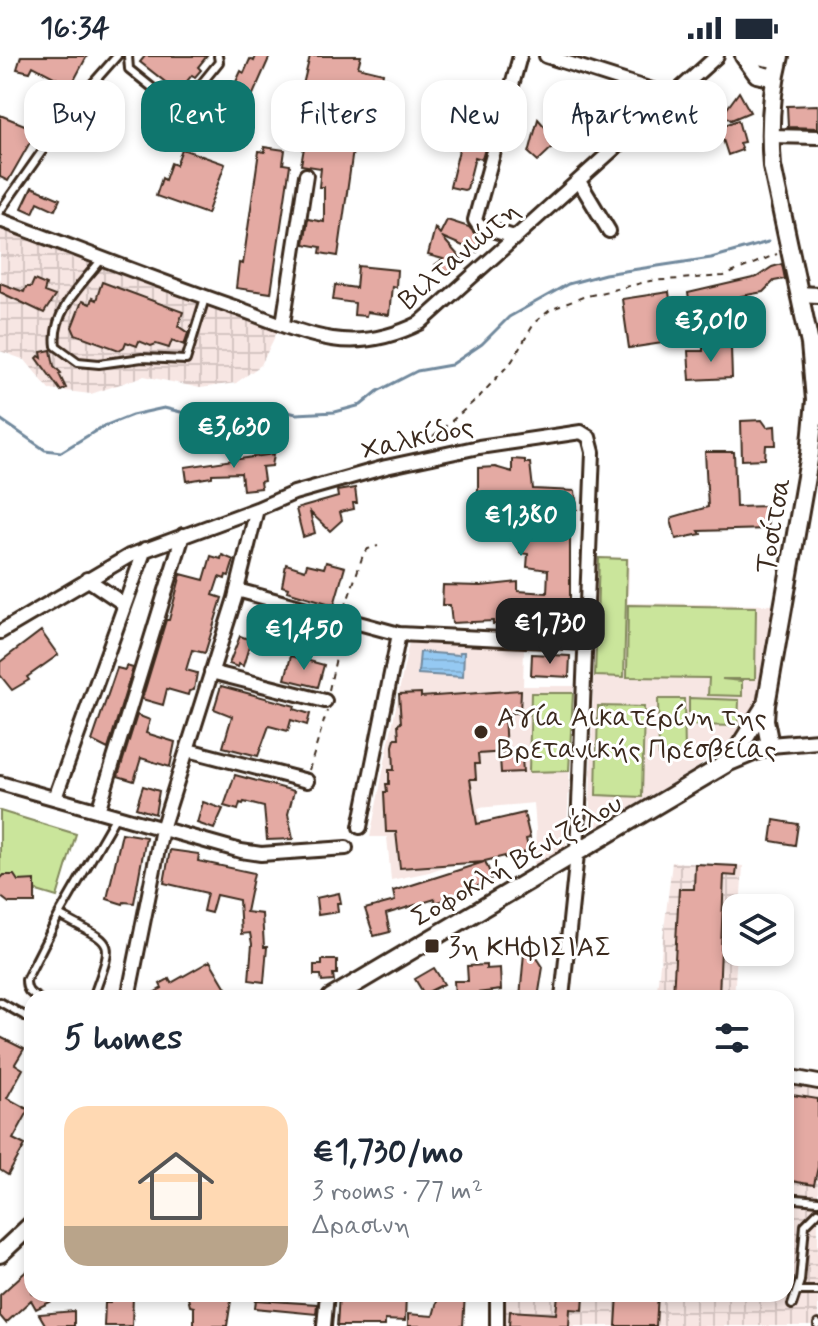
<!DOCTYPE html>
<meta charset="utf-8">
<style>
body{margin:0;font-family:Mynerve,sans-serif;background:#f6f6f7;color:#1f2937;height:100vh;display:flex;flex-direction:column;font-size:30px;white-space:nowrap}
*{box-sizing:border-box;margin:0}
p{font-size:26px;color:#747a83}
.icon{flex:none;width:44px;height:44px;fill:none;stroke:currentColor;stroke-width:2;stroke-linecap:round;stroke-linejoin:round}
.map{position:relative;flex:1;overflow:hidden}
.drawer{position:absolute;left:24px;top:934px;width:770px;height:312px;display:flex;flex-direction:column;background:#fff;border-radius:24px;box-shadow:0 4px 12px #0003}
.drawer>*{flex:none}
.guide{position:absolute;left:24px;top:24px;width:770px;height:72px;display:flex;gap:16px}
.tools{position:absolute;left:722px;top:838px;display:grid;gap:16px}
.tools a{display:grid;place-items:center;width:72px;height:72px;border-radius:16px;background:#fff;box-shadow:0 4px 12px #0003;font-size:40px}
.price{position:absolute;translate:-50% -68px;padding:0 18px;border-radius:16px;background:#0f766e;color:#fff;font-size:26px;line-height:52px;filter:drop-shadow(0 2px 4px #0008)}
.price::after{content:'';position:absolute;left:50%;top:48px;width:24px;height:18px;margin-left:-12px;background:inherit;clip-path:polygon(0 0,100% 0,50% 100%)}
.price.selected{background:#222;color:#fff}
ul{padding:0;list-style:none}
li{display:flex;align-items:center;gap:24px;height:200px;padding:0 40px}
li+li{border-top:2px solid #e0e1e3}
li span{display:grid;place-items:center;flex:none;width:224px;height:160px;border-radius:24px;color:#555}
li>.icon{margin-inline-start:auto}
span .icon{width:96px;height:96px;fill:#fffc;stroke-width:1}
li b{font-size:34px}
h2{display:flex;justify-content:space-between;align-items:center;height:96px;padding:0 40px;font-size:34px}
.tag{padding:0 28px;border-radius:24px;background:#fff;box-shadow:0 4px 12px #0003;font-size:28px;line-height:72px}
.tag.selected{background:#0f766e;color:#fff}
.status{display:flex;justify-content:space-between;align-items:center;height:56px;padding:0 40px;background:#fff;direction:ltr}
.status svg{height:22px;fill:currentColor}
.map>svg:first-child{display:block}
.built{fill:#f7e6e3}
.industrial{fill:url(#industrial-grid)}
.park{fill:#cae59b;stroke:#82885c;stroke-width:2}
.water{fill:url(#water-rules);stroke:#71899d;stroke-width:2}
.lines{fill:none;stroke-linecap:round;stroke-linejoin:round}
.stream{stroke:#71899d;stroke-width:3}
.building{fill:#e4aaa3;stroke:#3b2a1e;stroke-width:2}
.service-casing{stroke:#3b2a1e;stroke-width:12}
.minor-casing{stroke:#3b2a1e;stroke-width:18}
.tertiary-casing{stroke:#3b2a1e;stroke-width:20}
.secondary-casing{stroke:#3b2a1e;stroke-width:22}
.path{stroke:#3b2a1e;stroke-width:2;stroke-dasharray:6 6;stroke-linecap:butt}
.service{stroke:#fff;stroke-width:6}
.minor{stroke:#fff;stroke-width:12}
.tertiary{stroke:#fff;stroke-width:14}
.secondary{stroke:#fff;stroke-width:16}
.poi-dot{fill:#3b2a1e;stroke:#fff;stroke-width:3}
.labels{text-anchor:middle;stroke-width:6;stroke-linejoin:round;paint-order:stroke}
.street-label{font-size:28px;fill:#3b2a1e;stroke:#fff}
.poi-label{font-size:28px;fill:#3b2a1e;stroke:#fff;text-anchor:start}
</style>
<div class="status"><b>16:34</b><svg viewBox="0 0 49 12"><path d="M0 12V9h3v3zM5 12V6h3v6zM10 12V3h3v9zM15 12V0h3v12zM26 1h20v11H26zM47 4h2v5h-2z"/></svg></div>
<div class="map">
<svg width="818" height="1270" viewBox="0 0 818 1270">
<defs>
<pattern id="industrial-grid" width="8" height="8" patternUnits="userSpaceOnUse" patternTransform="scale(2)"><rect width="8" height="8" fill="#f7e6e3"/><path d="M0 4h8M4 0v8" fill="none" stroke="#d5c5c2"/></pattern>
<pattern id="water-rules" width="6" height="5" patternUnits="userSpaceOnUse" patternTransform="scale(2)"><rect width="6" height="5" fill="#95c9f2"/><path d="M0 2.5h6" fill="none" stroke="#81adcf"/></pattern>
</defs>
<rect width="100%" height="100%" fill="#fff"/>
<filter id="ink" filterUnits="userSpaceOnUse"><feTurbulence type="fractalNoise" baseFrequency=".0125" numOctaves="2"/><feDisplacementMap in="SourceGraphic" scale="16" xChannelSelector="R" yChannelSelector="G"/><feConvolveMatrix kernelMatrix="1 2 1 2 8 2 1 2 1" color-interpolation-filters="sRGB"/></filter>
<g filter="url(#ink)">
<path class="built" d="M597,501l32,1 -1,45 147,2 -16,98 -16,27 -46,38 -108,64z
M409,586l115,6 -1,38h51l-8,161 -32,19 2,-36 -2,-27 -56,5 7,44 -56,20 -38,8 -4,-43h-17z"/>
<path class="industrial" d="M0,169l279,103 -18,37 -25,18 -36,5 -56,-12 -53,18 -42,-5 -24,-29 -25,-9z
M672,806l71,4 -3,42h-4l1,44 -3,46h-78z
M786,1025l32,5v240h-314l1,-32h281z"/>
<path class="park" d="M599,502l28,1 -3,118 -29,-1z
M628,549l128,2 -1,72h-33l20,2v15l-34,-1 1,-17 -82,-1z
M531,637h42l-4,78 -40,1z
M689,642l50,2 -1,26 -49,-1z
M658,643h26l1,55 -26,1z
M598,650l46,1 -2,90 -46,-2z
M0,755l76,23 -19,63 -57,-17z"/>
<path class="water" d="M420,596l39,3 1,-3h4l-1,25 -45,-3z"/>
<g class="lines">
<path class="stream" d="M0,363l45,31 16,2 41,-25 30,-12 32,-7 21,5 13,6 13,1 57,-13 28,7 39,-2 26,-7 17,-14 39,-20 34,-6 31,-21 27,-27 59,-33 37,-10 106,-16 57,-16"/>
</g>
<path class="building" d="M21,0h66l-16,30 -38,-20 -3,6 -13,-3z
M145,0h62l-9,11 3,3 -6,7 -3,-2 -14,17 -38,-30z
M256,0h14l-33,75 -29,-13 6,-13 3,1 6,-12 4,1 5,-13 3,2 6,-13 3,2 6,-14 4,2z
M310,0h51l-3,11 25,6 -4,22 -27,-5 -11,44 14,2 -17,120 -18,-3 1,-6 -17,-3 4,-25 16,3v-35h-5l2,-19 -20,-3 9,-52 -26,-6 16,-10z
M739,36l11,20 -19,8 -8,-6z
M818,49v23l-30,-1 -1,-21z
M0,59l37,15 -29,51 -8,-4z
M538,63l20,23 -20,19 -9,-8z
M738,64l6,22 -5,1 3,7 -14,5 -9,-28z
M466,65l13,3 -5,18 12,3 -4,14 -7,-2 -8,32 -3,1 -14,-3z
M264,91l21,3 -2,14 7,1 -19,128 -35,-5 3,-25 4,1 16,-113 6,1z
M182,93l43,15 -18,50 -51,-18 6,-18 3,2 6,-17 5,2z
M32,131l28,12 -5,11 -17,-8 -5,11 -11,-5z
M447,164l22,7 6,7 11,4 -9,14 -35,-15 21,24 -15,14 -3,-3 -2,2 -8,-9 8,-6 -15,-4 7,-27 5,6z
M782,208l3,15 -11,2 -11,11 -22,4 7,35 -24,5 -7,-34 -27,5 -2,-14 69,-16 15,-10z
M358,210l39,4 -1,17 -4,-1 -3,29 -22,-3 -1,4 -12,-1 1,-12 -22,-3 2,-15 21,3z
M34,224l12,5 -2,7 11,4 -11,17 -44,-21v-9l24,9 2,-5h5z
M102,226l81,30 -5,14 10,7 -4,12 -12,-5 -3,8 -13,-4 -5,2 -12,-5 -2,5 -11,-4 -2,5 -5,3 -44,-16 -3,-7 10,-26 8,3 2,-6 4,2z
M669,236l7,49 -47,7 -7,-49z
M731,291l1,31 -42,2 -2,-29h15v-3z
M51,294l3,16 7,7 -2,1 7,14 -5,3 -24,-33 2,-2 3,2 -1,-6z
M762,364l5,7 8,-1 1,19h-10l-1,14 -23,1 -1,-39z
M705,396h29l2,55 31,-1 1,23 -69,2 2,3 -25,5 -5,-19 2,-3 35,-10z
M274,398l-2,12 -10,1 2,14 -4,1 1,6 -18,2 -2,-17 -29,1v3l-25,4 -2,-14z
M512,403l13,1v3h5l3,26 42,2 2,18 -22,1 -1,25h16v93l-54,-1v-2l-23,-1v-3l-41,2 -2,-18h-8l1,-20 38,1 37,-4v9l29,2 1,-23 -21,-3 1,-13 -8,-1 1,-28h21l1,-27h-18l-1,4h-5l-1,25h-12l1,-21h-16v-3h-10l-3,-2v-33l17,-1 17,5z
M355,432l2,15h-4l1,6 -14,3 2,8 -12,11 -20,-19 5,21 -12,4 -7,-28 42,-12 -1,-6z
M222,499l12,5 -5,16 -3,-1 -1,4 -6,-2 -6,18 9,3 -17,55 -13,-3 -6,20 11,3 -3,17 -5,1 -1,4 -21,-6 -4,16 -21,-6 24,-79h3l12,-46 23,6 7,-24 10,3z
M326,506l19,5 -11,38 -47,-14 1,-3 -6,-2 4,-22 19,6 2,-6 17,4z
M282,559l14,5 -8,25 -14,-4z
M41,575l17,24 -31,22 2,3 -17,10 -12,-15v-13z
M240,580l11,4 -8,26 -4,-2 -1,3 -9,-3z
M532,598l38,2 -1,21 -38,-2z
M291,600l33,9 -6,22 -33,-8z
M126,610l7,2 -25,81 -16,-8 25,-73 8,2z
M221,630l74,20 -1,3 16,5 -3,11 -16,-5 -3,11 -19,-5 -11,30 -35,-9 9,-31 -18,-7z
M521,634l-1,23h-16l2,39 -28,2 1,10h-4l1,15h-6l7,45 47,-11 6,25 -4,1 3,12 -24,7v-2l-20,5 7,17 -23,13 -33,12 -1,-4 -49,15 4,18 -16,4 -9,-27 30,-8 -2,-10 91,-29 -84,6 -4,-36h-10l-2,-40h3l-1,-8h3v-14h5l-1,-24 2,-8h4l-1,-14 3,-1 -2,-29 22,-1v4z
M137,659l13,5 -4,13 29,9 -5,25 -29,-9 -7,23 -16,-5z
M513,700v3l9,-1 1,14 -22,1 -1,-16z
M235,719l59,16 -6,23 5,25 -26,1 -3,-33 -20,-5 -1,2 -3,-1 -2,7 -14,-4z
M143,730l16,5 -4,23 -19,-6z
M203,746l20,7 -9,20 -17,-6z
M774,764l24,4 -3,21 -24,-4z
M122,777l24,4 -12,66 -10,-1 -1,2 -16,-5z
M170,794l29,4 -1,7 56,12 -8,39 16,2 2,33h3l-3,35 -15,-2 3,-36 -2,-11 -9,1 -2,-34 -23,-5 -5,18 -8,-2 4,-18 -43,-10z
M695,808l42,2 -1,10 -12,-1 -5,122 -46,-2 6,-106h15z
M4,819h10l4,6 17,-1v23h-26l-9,-7v-17z
M339,837l2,10h-4l1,9 -20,3 -2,-17z
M524,897l11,2 8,12 -5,31h-18z
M322,904h15v14h-4l1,7 -12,1 -1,-7h-7v-10h8z
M210,905l22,37h-87l17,-10 -2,-4 9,-5 2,4z
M486,909v4l14,-1 1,22 -32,4v4h-14l-1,-17h14l-1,-15z
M434,912l10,16 -20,10 -9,-15z
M0,981l24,12 -9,15 8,5 -16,29 22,12 -16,29 12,6 -17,30 -8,-5z
M786,1038l32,5v68l-4,18 -28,-5z
M32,1210v28h34l-30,15 -5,-9 -25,23 -6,-7v-21z
M111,1238h22l-1,32h-28l1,-23h5z
M187,1238h45l-5,32h-33v-19l-4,-1z
M339,1238h67l-1,27 -20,-1v6h-48z
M439,1238h26l-2,32h-55v-12l25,2z
M558,1238h26l-1,16 -13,-1 -1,17h-60l1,-15 46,3z
M618,1238h40l-2,32h-40z
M256,1244l61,4 -1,10 -61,-6z
M74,1255v15h-28l-7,-12z"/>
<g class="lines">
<defs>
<path id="service" d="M128,0l1,13 51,41 39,-48 -1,-6
M0,155l78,-111 39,-44
M102,203c-19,24 -51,53 -46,87l22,16 21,2 43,-6 44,2 19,-62
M59,859l57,-99
M38,942c-9,-5 -12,-8 -12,-18l33,-65c57,32 56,20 34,83
M0,946l32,18
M786,1142l32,3
M798,1235h20
M792,1249l8,-24 5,-56 13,-13
M818,1270v-2"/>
<path id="minor" d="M546,0l125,40
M770,80l48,1
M579,125l30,50
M0,164c78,29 155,60 234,87 32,11 65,27 98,32 32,5 60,-2 88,-16l297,-267
M514,181l-35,-11 -4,-6 45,-164
M283,268l23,-149
M87,523l37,25
M237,534l162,44 187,9
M0,576l129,-76 128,-47 37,-16 92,-26 93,-20 102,-15 8,5 4,15 -16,402 -15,144
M211,616l114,29
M188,694l119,31
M0,727l241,68 20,3 85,-6
M55,742l90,-249
M98,755l85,-276
M360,771l39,-193
M128,942l34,-169 73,-231 22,-89
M786,1020l32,6
M324,1270l3,-32
M497,1270v-32"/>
<path id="tertiary" d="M799,238l19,1
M770,689l48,-4"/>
<path id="secondary" d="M744,0l13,18 18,4
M758,0l21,4
M733,701l32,-51
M331,942l398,-236 41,-17 -5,-25 1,-15 44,-251 5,-54 -5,-56 -38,-178c-3,-37 -1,-74 8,-110
M0,1198l32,-30"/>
</defs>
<use href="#service" class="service-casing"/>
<use href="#minor" class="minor-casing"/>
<use href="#tertiary" class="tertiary-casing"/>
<use href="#secondary" class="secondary-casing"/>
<path class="path" d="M424,389l55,-48 33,-36 23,-39 15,-12 33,-13 67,-16 74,-5 53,-22
M345,552l18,-53 5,-6 10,-3
M329,634l13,-60
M309,714l18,-59
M284,1238l31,4"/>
<use href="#service" class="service"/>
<use href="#minor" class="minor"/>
<use href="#tertiary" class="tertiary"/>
<use href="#secondary" class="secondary"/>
</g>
</g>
<g class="poi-dot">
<circle cx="481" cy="676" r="8"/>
<rect x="424" y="882" width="16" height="16" rx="4"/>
</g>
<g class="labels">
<g class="street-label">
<text transform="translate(458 198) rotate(-41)" y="10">Βιλτανιώτη</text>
<text transform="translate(417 381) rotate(-13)" y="10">Χαλκίδος</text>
<text transform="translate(772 469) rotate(-80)" y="10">Τοσίτσα</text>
<text transform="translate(516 803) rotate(-30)" y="10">Σοφοκλή Βενιζέλου</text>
</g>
<g class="poi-label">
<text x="497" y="670">Αγία Αικατερίνη της<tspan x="497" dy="32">Βρετανικής Πρεσβείας</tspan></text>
<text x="448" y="900">3η ΚΗΦΙΣΙΑΣ</text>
</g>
</g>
</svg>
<div class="tools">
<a><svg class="icon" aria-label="layers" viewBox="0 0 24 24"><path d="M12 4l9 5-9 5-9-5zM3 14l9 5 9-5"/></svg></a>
</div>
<b class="price" style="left:711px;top:308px">€3,010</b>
<b class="price" style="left:234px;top:414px">€3,630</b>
<b class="price" style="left:521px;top:502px">€1,380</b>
<b class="price selected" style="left:550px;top:610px">€1,730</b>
<b class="price" style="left:304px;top:616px">€1,450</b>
<div class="guide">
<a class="tag">Buy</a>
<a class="tag selected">Rent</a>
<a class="tag">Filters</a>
<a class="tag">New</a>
<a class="tag">Apartment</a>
</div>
<section class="drawer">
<h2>5 homes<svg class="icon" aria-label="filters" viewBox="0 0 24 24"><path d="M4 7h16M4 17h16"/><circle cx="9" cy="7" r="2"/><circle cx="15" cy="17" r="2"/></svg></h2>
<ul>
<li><span style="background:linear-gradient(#ffd9b3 75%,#b9a48a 0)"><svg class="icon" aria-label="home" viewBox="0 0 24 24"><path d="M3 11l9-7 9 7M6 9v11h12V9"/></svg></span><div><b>€1,730/mo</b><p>3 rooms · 77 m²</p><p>Δρασινη</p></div></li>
</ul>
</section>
</div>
